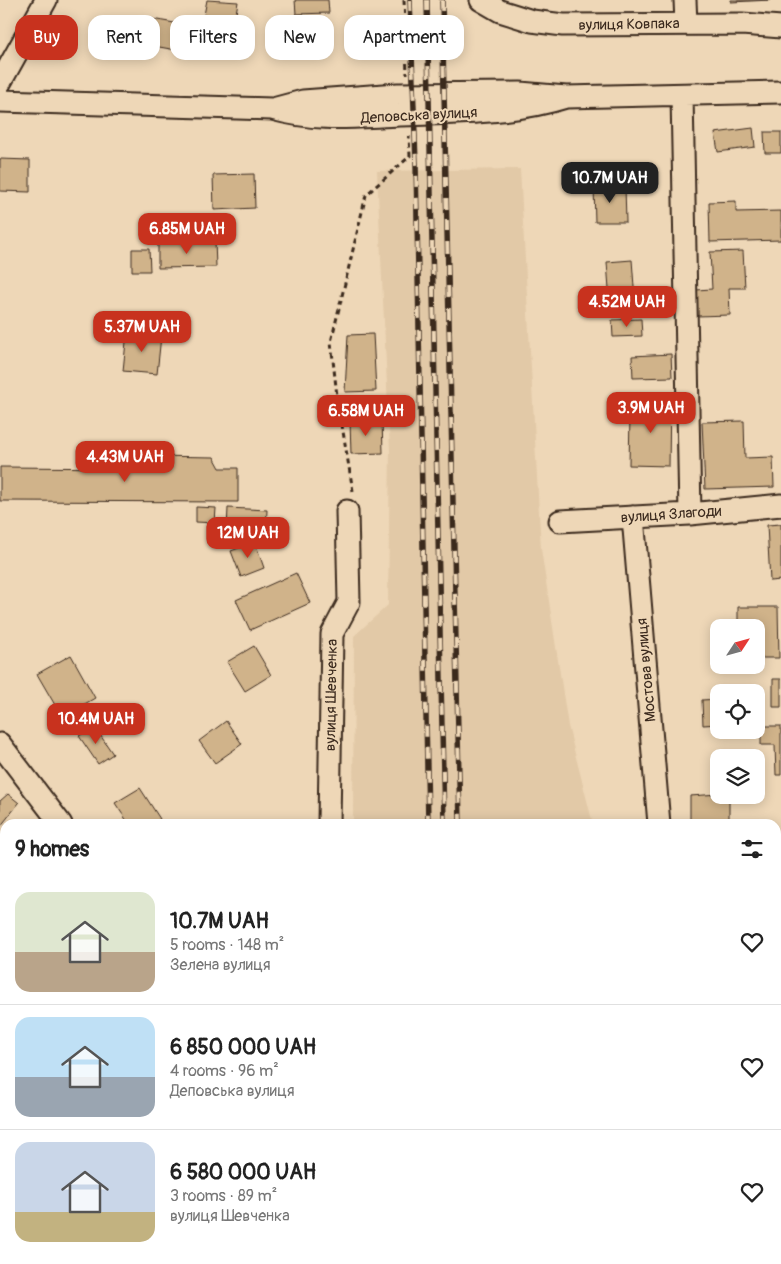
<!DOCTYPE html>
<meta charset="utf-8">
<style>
body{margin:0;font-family:Pangolin,sans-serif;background:#f2f2f2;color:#222;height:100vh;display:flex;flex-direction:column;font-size:19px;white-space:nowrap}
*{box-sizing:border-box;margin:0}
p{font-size:16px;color:#767676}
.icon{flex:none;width:28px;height:28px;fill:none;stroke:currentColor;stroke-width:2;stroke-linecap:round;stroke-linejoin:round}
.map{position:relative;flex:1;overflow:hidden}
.details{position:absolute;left:0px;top:819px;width:781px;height:446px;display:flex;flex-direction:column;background:#fff;border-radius:15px 15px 0 0;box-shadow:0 2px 12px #0003}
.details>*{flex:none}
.hud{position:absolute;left:15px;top:15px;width:500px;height:45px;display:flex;gap:10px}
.needle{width:32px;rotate:54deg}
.tools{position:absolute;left:710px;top:619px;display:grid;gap:10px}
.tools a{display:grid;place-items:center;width:55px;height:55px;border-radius:10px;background:#fff;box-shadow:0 2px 12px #0003;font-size:25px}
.price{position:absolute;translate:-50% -42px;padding:0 11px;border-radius:10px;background:#c8321e;color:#fff;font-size:16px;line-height:32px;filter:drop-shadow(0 1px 2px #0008)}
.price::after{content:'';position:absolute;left:50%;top:30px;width:15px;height:11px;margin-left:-8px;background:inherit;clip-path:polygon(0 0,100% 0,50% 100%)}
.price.current{background:#222;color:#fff}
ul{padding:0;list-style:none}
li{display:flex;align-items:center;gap:15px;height:125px;padding:0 15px}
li+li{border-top:1px solid #e0e0e0}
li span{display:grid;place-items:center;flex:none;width:140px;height:100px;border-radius:15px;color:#555}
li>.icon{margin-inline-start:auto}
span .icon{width:60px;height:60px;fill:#fffc;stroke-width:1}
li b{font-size:21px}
h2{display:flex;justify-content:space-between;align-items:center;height:60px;padding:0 15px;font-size:21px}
.tag{padding:0 18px;border-radius:15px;background:#fff;box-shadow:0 2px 12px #0003;font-size:18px;line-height:45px}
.tag.current{background:#c8321e;color:#fff}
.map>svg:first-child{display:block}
.built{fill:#e2c9a7}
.building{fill:#d0b38a;stroke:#3b2a1e}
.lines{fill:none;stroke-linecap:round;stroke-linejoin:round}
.street-casing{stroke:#3b2a1e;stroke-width:25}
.path{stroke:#3b2a1e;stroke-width:3;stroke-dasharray:5 4;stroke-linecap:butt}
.street{stroke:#eed7b7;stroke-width:21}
.rail-casing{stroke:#3b2a1e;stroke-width:5.5}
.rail{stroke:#eed7b7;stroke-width:4;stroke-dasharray:11;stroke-linecap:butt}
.labels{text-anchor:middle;stroke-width:4;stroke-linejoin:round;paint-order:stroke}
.street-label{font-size:15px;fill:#3b2a1e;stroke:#eed7b7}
</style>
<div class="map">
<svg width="781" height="1264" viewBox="0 0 781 1264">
<rect width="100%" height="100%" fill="#eed7b7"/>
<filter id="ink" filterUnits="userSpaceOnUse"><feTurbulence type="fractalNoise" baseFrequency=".02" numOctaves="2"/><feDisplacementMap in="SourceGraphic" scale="10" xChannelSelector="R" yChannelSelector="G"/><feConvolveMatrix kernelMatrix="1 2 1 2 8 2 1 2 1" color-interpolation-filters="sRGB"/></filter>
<g filter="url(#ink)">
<path class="built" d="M520,169l21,380 27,177 25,98h-240l1,-188 34,-31 2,-155 -13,-279z
M776,1256h5v8h-424v-4h419z"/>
<path class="building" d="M207,0l31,2 -6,34 -31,-6z
M295,0h33l1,13 -33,1z
M731,0h40l-40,2z
M146,18l40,7 -4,26 -40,-7z
M753,128l2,19 -37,5 -3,-19z
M764,132h17v21h-16z
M0,159l30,1v32l-30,-1z
M254,174l1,34 -41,2 -1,-35z
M594,187h31l1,35h-31z
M736,201v11l45,-1v29l-71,2 -1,-40z
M215,241l1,26 -58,1v-25z
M132,249h17l1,22h-18z
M743,251l2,37h-16l1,27 -33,1 -1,-26 16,-1 -2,-37z
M632,260l3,40 -25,2 -3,-40z
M641,319l1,17 -29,1 -1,-17z
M127,332l34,4 -4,38 -34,-3z
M373,334l3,57 -31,1 3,-57z
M671,354l1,23 -39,1 -1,-22z
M645,397l25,1 -1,68 -40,-1 1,-49h15z
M382,420l1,33 -32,1 -1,-33z
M744,421l1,37 28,-1 1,30 -69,2 -3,-67z
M151,456l63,1 6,11h18v34l-238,-1v-34l139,1z
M196,507l20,1 -1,15 -19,-1z
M228,508l39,2 -1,20 -39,-1z
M781,524v56l-11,1 -3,-56z
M255,542l9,26 -23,9 -10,-26z
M296,573l14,30 -60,27 -14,-30z
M738,607h40l1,51h-23v-30h-18z
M254,646l17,29 -26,16 -18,-29z
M71,655l24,43 -33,19 -25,-43z
M773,679h8v28h-8z
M719,699v25l-16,1 -1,-25z
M226,721l16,23 -27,19 -16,-22z
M94,726l19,28 -15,10 -19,-28z
M761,726h20v49h-5l-1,-30h-14z
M140,788l20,31 -7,5h-24l-14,-21z
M8,794l11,9 -19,24v-26z
M719,794l10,1v29h-39v-28z
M5,844v24l-5,-7v-14z
M776,929l4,41h-4z
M776,1057h5v32l-5,1z
M776,1113h5v37h-5z
M776,1176h5v44h-5z
M170,1260h55v4h-54z
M680,1260h8l2,4h-18z
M707,1260h9l2,4h-19z"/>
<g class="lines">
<defs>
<path id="street" d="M481,0l19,11 32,10 31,4 179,-1 39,3
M685,0l1,24
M0,83l46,-83
M682,95l8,419
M0,101l272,8c48,13 80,8 128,6 56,-2 112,-1 166,-18
M273,109l30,-8 95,-7 122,-1 46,4 215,-5
M633,517l26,307
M560,521l130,-7 91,-9
M0,744l61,80
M329,824l3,-190 17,-32 -2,-91
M0,1002l5,1
M326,1260v4"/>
</defs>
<use href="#street" class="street-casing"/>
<path class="path" d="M404,0l3,74
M353,491l-16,-95 -6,-54 35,-147 44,-39 -1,-20"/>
<use href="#street" class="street"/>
<defs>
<path id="rail" d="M410,0l6,163 12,661
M427,0l17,824
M442,0l18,824
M437,1260v4
M451,1260v4
M467,1260l1,4"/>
</defs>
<use href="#rail" class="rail-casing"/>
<use href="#rail" class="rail"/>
</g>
</g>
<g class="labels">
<g class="street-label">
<text transform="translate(629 24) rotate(-1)" y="5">вулиця Ковпака</text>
<text transform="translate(419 115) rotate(-3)" y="5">Деповська вулиця</text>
<text transform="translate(671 514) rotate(-4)" y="5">вулиця Злагоди</text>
<text transform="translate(646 670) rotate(-95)" y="5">Мостова вулиця</text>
<text transform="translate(331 695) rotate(-89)" y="5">вулиця Шевченка</text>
</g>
</g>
</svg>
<div class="tools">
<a><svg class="needle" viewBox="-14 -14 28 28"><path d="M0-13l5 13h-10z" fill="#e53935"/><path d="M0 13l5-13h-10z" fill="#767676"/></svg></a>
<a><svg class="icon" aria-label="locate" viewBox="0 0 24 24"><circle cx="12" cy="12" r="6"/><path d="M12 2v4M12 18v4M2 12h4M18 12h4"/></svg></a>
<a><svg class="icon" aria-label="layers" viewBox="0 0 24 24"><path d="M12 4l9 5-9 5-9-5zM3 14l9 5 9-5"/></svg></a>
</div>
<b class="price current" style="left:610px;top:204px">10.7M UAH</b>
<b class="price" style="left:187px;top:255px">6.85M UAH</b>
<b class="price" style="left:627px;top:328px">4.52M UAH</b>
<b class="price" style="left:142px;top:353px">5.37M UAH</b>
<b class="price" style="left:651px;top:434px">3.9M UAH</b>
<b class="price" style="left:366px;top:437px">6.58M UAH</b>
<b class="price" style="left:125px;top:483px">4.43M UAH</b>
<b class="price" style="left:248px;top:559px">12M UAH</b>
<b class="price" style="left:96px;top:745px">10.4M UAH</b>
<div class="hud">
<a class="tag current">Buy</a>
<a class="tag">Rent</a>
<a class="tag">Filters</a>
<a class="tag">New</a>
<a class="tag">Apartment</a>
</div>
<section class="details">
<h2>9 homes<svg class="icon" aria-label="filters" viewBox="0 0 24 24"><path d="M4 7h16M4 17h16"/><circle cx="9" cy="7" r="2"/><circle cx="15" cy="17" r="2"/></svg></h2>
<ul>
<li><span style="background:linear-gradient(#dfe7d0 60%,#b9a48a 0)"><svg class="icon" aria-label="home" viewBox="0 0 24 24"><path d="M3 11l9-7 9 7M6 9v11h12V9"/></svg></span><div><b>10.7M UAH</b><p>5 rooms · 148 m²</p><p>Зелена вулиця</p></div><svg class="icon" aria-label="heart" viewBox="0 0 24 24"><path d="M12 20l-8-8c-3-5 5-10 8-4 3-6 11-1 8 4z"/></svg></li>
<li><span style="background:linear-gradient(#bfe0f5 60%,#9aa5b1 0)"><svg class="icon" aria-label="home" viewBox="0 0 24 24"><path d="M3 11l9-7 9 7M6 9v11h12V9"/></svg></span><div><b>6 850 000 UAH</b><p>4 rooms · 96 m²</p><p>Деповська вулиця</p></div><svg class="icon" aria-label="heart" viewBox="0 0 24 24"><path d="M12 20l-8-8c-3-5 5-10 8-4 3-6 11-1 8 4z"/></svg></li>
<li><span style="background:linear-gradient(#c9d6e8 70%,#c2b280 0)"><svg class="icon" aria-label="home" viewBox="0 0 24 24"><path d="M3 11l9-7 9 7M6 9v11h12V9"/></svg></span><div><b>6 580 000 UAH</b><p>3 rooms · 89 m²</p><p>вулиця Шевченка</p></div><svg class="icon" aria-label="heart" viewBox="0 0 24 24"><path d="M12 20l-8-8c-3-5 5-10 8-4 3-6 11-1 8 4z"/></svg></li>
</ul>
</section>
</div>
